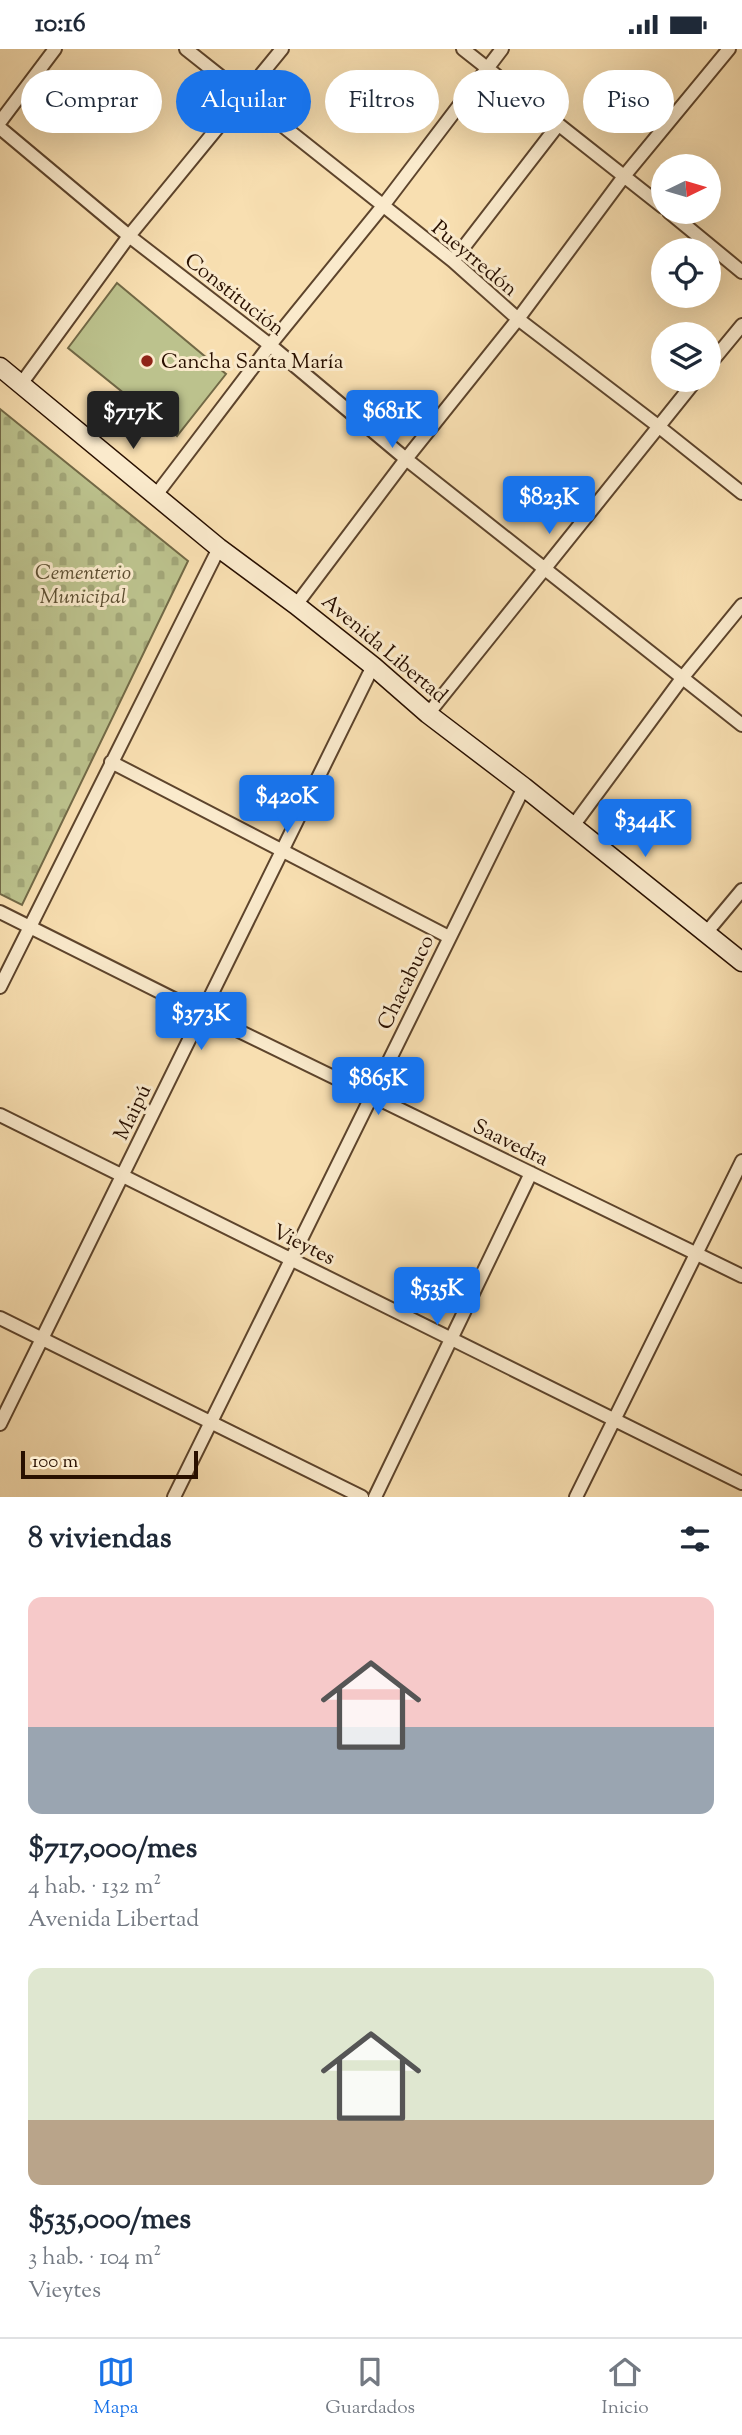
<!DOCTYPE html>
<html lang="es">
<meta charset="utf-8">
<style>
body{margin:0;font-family:"Sorts Mill Goudy",serif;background:#f6f6f7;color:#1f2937;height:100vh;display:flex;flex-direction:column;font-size:26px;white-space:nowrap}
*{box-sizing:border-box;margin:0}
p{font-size:23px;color:#747a83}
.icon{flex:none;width:38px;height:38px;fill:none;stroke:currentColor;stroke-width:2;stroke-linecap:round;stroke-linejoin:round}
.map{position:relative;height:1448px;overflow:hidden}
.side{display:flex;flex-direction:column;background:#fff;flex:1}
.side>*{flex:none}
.banner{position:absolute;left:21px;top:21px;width:700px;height:63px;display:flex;gap:14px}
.needle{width:46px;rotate:85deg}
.fabs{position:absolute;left:651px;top:105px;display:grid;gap:14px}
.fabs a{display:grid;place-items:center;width:70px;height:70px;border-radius:50%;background:#fff;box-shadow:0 7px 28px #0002;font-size:35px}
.scale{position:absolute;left:21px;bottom:18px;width:177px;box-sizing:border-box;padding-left:7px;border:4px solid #291000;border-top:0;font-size:19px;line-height:24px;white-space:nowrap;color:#291000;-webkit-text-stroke:5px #faeacc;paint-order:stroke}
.price{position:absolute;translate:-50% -60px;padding:0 16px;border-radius:7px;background:#1a73e8;color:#fff;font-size:23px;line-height:46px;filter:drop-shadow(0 2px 4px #0008)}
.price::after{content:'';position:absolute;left:50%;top:42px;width:21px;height:16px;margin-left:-10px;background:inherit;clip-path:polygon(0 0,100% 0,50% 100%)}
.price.current{background:#222;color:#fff}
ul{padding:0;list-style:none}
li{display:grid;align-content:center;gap:14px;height:371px;padding:0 28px}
li span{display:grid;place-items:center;height:217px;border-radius:14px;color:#555}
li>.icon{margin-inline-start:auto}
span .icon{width:126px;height:126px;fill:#fffc;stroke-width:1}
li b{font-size:30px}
h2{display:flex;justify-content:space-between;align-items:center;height:84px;padding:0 28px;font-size:30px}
.chip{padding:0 24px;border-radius:32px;background:#fff;box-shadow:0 7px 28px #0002;font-size:24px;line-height:63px}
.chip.current{background:#1a73e8;color:#fff}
.status{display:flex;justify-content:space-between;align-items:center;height:49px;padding:0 35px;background:#fff;direction:ltr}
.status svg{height:19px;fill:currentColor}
.tab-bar{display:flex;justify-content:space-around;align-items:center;height:98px;border-top:2px solid #e0e1e3;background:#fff;font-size:19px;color:#747a83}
.tab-bar a{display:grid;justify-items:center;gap:4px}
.tab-bar .current{color:#1a73e8}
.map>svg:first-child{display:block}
.cemetery{fill:url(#cemetery-stones);stroke:#726946;stroke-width:2}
.pitch{fill:#bcc28d;stroke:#726946;stroke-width:2}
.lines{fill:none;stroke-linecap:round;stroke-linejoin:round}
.minor-casing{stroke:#5d442c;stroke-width:16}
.secondary-casing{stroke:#291000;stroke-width:21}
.minor{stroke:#faeacc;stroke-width:12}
.secondary{stroke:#faeacc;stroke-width:18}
.poi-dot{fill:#8f2418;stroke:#faeacc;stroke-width:2.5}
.labels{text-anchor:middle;stroke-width:6;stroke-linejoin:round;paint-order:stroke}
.street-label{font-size:21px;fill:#291000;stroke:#faeacc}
.poi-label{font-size:21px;fill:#291000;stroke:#faeacc;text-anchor:start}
.park-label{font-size:21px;font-style:italic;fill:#5c4e31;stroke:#faeacc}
</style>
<div class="status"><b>10:16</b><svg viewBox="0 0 49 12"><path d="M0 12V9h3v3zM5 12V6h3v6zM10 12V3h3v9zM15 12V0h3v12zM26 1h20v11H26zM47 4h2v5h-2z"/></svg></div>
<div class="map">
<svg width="742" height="1448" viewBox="0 0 742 1448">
<defs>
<pattern id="cemetery-stones" width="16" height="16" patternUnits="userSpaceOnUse" patternTransform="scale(1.75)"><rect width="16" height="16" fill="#bcc28d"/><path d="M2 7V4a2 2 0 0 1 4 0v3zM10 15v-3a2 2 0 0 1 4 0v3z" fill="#a2a678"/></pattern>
</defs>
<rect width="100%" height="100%" fill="#f8dfb1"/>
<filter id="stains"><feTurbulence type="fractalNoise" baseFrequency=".00286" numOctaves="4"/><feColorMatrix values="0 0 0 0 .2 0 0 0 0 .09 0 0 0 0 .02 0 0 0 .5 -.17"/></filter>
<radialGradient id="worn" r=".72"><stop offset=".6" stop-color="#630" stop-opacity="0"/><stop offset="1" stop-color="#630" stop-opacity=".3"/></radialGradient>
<path class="cemetery" d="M0,360l188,152 -166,344 -22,-11z"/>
<path class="pitch" d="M117,234l109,91 -49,62 -109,-88z"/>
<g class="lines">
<defs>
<path id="minor" d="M186,0l267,212 65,58 140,107 84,67
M463,0l200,158
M0,73l55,-73
M0,79l129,108 141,109 136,114 336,266
M669,163l73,60
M453,212l105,-136
M709,316l33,-40
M21,335l108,-148 153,-187
M156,446l114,-150 112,-138 120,-158
M296,556l110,-146 112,-140 107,-144 104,-126
M428,665l268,-334
M111,713l338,175
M573,777l110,-149 59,-72
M0,863l202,101 540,263
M706,884l36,-43
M0,938l219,-439
M0,1066l742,368
M0,1269l362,179
M0,1375l373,-758
M174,1448l350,-710
M375,1448l156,-324
M576,1448l166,-336"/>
<path id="secondary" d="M0,318l219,181 77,57 77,61 55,48 96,73 218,175"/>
</defs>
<use href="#minor" class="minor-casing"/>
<use href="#secondary" class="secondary-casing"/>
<use href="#minor" class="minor"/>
<use href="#secondary" class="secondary"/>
</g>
<circle class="poi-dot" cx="147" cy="312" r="7"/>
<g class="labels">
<g class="street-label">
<text transform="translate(475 209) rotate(40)" y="7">Pueyrredón</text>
<text transform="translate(235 245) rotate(38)" y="7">Constitución</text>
<text transform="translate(385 599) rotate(40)" y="7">Avenida Libertad</text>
<text transform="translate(405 933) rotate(-64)" y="7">Chacabuco</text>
<text transform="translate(132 1063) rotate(-64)" y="7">Maipú</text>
<text transform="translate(511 1093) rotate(26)" y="7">Saavedra</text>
<text transform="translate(304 1195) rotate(26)" y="7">Vieytes</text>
</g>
<g class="poi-label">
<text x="161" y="319">Cancha Santa María</text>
</g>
<g class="park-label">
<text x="83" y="530">Cementerio<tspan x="83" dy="24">Municipal</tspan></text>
</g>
</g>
<rect width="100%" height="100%" filter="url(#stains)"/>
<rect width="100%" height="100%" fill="url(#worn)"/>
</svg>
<div class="fabs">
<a><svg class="needle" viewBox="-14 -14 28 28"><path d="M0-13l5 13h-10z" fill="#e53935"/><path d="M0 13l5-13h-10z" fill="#747a83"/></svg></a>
<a><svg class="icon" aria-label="locate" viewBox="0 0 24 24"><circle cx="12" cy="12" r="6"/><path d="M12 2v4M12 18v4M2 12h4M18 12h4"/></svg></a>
<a><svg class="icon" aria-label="layers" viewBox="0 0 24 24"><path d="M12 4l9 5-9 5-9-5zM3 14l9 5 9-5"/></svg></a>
</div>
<div class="scale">100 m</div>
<b class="price" style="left:392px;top:401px">$681K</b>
<b class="price current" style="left:133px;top:402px">$717K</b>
<b class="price" style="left:549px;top:487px">$823K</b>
<b class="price" style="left:287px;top:786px">$420K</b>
<b class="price" style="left:645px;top:810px">$344K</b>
<b class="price" style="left:201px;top:1003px">$373K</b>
<b class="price" style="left:378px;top:1068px">$865K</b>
<b class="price" style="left:437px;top:1278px">$535K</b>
<div class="banner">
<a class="chip">Comprar</a>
<a class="chip current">Alquilar</a>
<a class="chip">Filtros</a>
<a class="chip">Nuevo</a>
<a class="chip">Piso</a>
</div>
</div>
<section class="side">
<h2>8 viviendas<svg class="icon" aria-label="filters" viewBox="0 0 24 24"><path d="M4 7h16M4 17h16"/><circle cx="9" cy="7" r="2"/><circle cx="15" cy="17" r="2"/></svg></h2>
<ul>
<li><span style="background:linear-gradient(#f6c9c9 60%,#9aa5b1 0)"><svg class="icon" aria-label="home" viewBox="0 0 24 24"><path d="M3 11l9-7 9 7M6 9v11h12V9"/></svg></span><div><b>$717,000/mes</b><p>4 hab. · 132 m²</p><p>Avenida Libertad</p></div></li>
<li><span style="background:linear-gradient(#dfe7d0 70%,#b9a48a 0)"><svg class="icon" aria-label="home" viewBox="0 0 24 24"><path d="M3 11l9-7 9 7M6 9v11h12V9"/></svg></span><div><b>$535,000/mes</b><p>3 hab. · 104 m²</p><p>Vieytes</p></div></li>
</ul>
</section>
<nav class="tab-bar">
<a class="current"><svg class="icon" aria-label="map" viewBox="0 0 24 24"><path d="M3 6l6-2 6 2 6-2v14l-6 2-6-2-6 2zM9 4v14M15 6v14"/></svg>Mapa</a>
<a><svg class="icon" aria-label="saved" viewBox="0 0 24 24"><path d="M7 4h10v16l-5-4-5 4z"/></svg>Guardados</a>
<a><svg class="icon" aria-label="home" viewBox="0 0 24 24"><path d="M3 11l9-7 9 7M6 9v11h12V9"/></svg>Inicio</a>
</nav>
